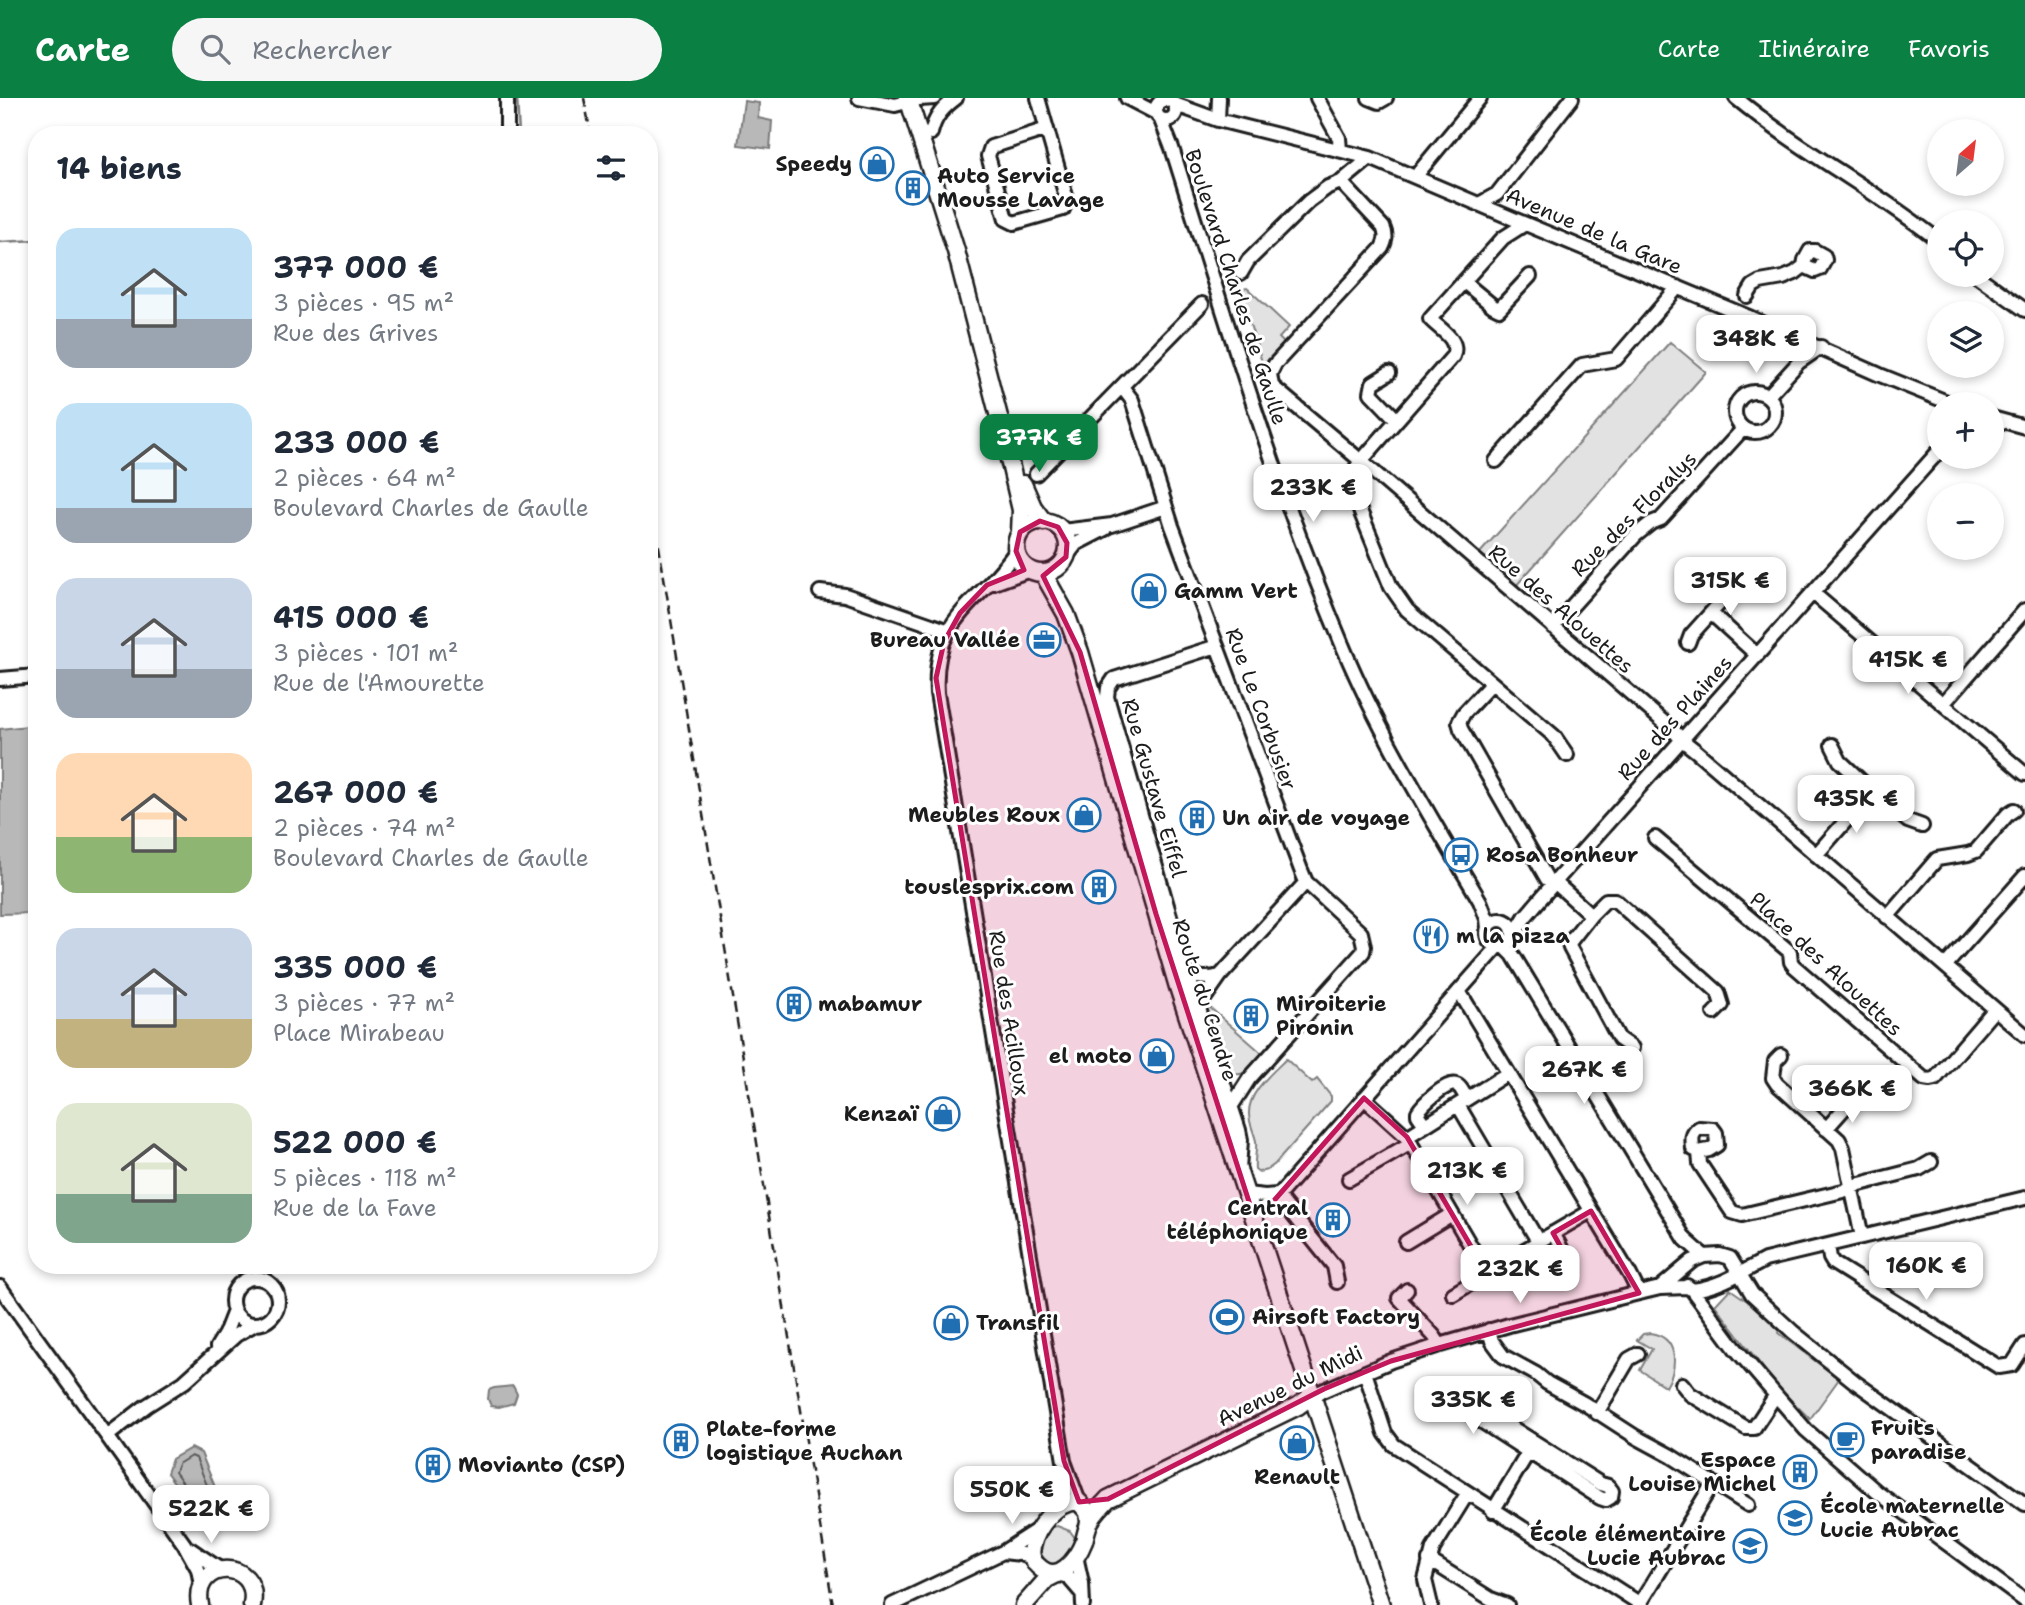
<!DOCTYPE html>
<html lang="fr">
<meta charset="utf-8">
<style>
body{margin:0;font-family:"Shantell Sans",sans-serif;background:#f6f6f7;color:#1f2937;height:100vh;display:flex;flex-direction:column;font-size:26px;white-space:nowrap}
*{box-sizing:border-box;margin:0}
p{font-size:23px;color:#747a83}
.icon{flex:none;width:38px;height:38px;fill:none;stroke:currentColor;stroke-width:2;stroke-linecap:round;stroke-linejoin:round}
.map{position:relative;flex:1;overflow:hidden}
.sheet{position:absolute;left:28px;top:28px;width:630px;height:1148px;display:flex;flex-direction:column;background:#fff;border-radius:28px;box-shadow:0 4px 10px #0003}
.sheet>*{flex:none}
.needle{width:46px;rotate:28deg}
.tools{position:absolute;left:1927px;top:21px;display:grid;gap:14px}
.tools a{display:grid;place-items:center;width:77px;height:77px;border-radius:50%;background:#fff;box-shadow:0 4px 10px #0003;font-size:35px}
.price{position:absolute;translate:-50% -60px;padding:0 16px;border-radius:14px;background:#fff;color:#222;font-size:23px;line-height:46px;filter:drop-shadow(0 2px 4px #0008)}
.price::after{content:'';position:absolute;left:50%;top:42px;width:21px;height:16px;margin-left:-10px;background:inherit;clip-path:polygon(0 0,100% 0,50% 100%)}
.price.on{background:#0b8043;color:#fff}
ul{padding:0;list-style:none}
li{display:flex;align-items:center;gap:21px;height:175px;padding:0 28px}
li span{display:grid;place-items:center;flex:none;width:196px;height:140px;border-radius:21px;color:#555}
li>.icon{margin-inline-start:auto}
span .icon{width:84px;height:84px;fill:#fffc;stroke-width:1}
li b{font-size:30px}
h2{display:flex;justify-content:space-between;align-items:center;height:84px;padding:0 28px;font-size:30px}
header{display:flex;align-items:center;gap:42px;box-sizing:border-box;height:98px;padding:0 35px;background:#0b8043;color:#fff}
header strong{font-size:33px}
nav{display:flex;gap:38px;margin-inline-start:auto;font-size:24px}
.search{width:490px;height:63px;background:#f6f6f7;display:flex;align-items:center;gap:18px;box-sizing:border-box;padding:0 24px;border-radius:38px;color:#747a83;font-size:26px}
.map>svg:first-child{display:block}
.green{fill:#e2e2e2;stroke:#7f7f7f;stroke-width:2}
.water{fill:#b8b8b8;stroke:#7a7a7a;stroke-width:2}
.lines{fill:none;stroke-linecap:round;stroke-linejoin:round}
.shore{stroke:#5a5a5a;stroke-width:2}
.stream{stroke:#7a7a7a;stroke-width:2.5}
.minor-casing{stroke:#1c1c1c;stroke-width:18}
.major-casing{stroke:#1c1c1c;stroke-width:21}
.minor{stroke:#fff;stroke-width:12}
.major{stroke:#fff;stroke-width:16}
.rail{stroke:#1c1c1c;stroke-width:2.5;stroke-dasharray:10 5;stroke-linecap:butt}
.marked{fill:#c2185b;fill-opacity:0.2;stroke:#c2185b;stroke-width:5;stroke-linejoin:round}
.labels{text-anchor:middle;stroke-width:6;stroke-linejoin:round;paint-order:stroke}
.poi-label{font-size:21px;font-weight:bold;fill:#1c1c1c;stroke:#fff;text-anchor:start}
.street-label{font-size:21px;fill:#1c1c1c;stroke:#fff}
</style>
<header>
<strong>Carte</strong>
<div class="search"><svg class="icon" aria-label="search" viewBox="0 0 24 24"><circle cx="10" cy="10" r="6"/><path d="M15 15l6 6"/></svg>Rechercher</div>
<nav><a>Carte</a><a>Itinéraire</a><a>Favoris</a></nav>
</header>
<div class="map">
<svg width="2025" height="1507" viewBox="0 0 2025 1507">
<rect width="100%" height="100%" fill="#fff"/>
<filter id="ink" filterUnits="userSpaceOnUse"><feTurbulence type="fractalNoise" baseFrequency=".0143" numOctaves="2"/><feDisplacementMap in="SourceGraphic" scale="14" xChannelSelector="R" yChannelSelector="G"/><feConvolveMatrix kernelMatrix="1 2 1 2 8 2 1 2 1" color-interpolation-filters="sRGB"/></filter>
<g filter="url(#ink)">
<path class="green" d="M1247,190l42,39 -10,11 5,5 -21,22 -24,-75z
M1670,244l36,30 -191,215 -36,-33z
M1207,907l56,49c-13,15 -25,32 -40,9l-17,-49z
M1286,961l26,24 5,-4 14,17v5l-56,63 -8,6 -8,2 -4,-3c-1,-9 2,-18 1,-28 -2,-9 -7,-18 -7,-27 -1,-22 23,-41 37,-55z
M1730,1191l26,18 23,23 -1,3 61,46 -29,40 -33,-33 -62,-81z
M1650,1235c29,4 28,34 16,54l-26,-17 12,-21 -15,-9 6,-6z
M1057,1428l13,5 5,7c-3,8 -8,19 -16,24 -10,7 -21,-1 -19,-13 1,-7 7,-14 10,-21z"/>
<path class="water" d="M744,3l15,2 -1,15 14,3 -2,28 -32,-4z
M37,627v188l-37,1v-185z
M513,1288l4,8 -3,9 -15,4 -8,-1 -3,-7 1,-9 5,-2z
M191,1350l10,5 23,56 -1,10 -8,7 -11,-3 -37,-50 5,-14z"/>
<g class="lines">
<path class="shore" d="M191,1358l5,2 21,52v5l-4,3 -5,-1 -33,-45 3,-8z"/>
<path class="stream" d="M517,0l2,37
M0,144l37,-2"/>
<defs>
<path id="minor" d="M507,0v37
M859,0l36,7 24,-6 16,-1
M1038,0l29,102 -4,9 -49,14 -8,-4 -18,-63 3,-9 56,-18
M1127,0l29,15
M1317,0l22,40 1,12
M1369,0l10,4 7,-4
M1736,0c64,53 138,91 203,143
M1156 12a10 10 0 1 1 20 0a10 10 0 1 1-20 0Z
M1174,6l44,16 152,38 139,59 240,100 131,58 72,29
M1161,22l11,28c53,168 103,338 172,501 37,88 88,170 136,252l7,18 1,9
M1218,22l1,-22
M931,35c4,-17 12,-25 25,-35
M1417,79l2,-5 61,-74
M1341,84l42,45c4,8 3,13 -1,21l-107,116 -5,10 2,12 89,75 312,269 9,10 14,11 329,284
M1479,106l18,-10 75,-96
M1525,126l-22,14 -73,81c10,11 30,20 23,37l-92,105 -11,16v9l41,101 16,23 147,126 13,19
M1810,153h5l9,5 1,4 -5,9 -5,2 -11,-5 1,-6z
M1241,175l7,-12 61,-60 19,-14 13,-5 29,-24
M1976,177l49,35
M1464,184l29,24 6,3 31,-33
M1747,198l6,-10 7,-4 23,-4 12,-5 9,-7
M1389,275l-16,10 -2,10 26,27
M1122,289l10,13 40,126 129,344 5,12 -86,94 -21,30
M1735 314a20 20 0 1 1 40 0a20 20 0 1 1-40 0Z
M1768,298l31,-34 22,-15
M1992,320l33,9
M1496,363l86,-96 34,-6 62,-72
M1036,376l166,-170
M1062,433l50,-6 54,-18
M1016,453c-36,54 -84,64 -79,142l127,768 15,41
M1066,459l10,-13 29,-15
M994,485l36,-13
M820,494l25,3 104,36
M1813,495l212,181
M1711,515l46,42
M1553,529l83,-92 15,-12 10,-4 82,-90
M1688,545l3,-8 54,-60 7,-3
M1217,548l-103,33 -6,9 -1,9 74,257 58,176 2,10 -2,29
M0,581l37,-3
M1492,585l-28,30 -5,9 2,7 86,150 12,7 32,29
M1943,606l82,-94
M1832,647l8,16 34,32 34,28 14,5
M1655,740l135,114 1,10 3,4 130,113 6,1 5,-1 60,-70
M1816,757l48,-55 10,-7
M1887,819l50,-58 31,-5 8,-3 32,-37 6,-4
M1487 835a13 13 0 1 1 26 0a13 13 0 1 1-26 0Z
M1513,839l12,-20 29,-34 385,-432
M1504,848l9,9 172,284 19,17
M1945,868l80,-90
M1188,876c11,5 20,5 32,2
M1459,893l171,284 9,18
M1632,950l-13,-9 -49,-91 -1,-5 22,-28 15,-15h9l103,92 4,13 -8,8
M1781,957l-6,6 -2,17 4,6 62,56 4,8 19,89
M1364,1000l43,39 72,123 9,8 9,-2 94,-55
M1458,1007l80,136
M1231,1009l18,-28 114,-127 1,-6 -3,-13 -55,-51
M1425,1027l-7,-10v-3c5,-8 29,-31 38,-27 5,1 8,10 11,14
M1826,1031l24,-27 13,-5
M1407,1039l101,-64
M1699,1054l10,-2 8,-5 -1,-12 -3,-4 -14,-1c-8,6 -7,11 -6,21l6,3 1,12 32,48 10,3 101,-24 17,-7 59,-15 12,-7
M1349,1081l62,-36
M1246,1096l19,2 12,-1
M1277,1097l57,71 3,16
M1254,1120l7,-9 10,-5 227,-257
M1406,1144l46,-28
M1828,1148l2,12 3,5 166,104 13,-2 13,-20
M1517,1156c3,4 6,12 11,13 10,4 29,-11 33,-19l-8,-15
M232 1203a23 23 0 1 1 46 0a23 23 0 1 1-46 0Z
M1687,1188l5,4c27,-3 50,-18 73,-30l260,-62
M0,1189l107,149
M1660,1190l32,-27 12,-5 16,-1 10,3 22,36 41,38 62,50 170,122
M1407,1192l-8,8 35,38 6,9
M1692,1192l43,58 71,82 71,62 148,109
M1453,1196l30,-18 5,-8
M1489,1232l3,11 11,15 33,18 11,9 38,21 51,33 35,19 77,49
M217,1249l8,-13 9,-23
M1365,1274l20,61 9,12 248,160
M1682,1286l8,10 56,34h8l21,-32
M1313,1297l78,-34 49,-16 69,-20 130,-32 21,-5 28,-1
M1473,1306l11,1 11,12 106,67 7,2 4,5 -1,6 -5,3 -6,-2 -130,-84 -1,-6z
M1597,1315l32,-54 9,-5
M1059,1410l5,-36
M1493,1413l36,-60
M190,1451l31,21
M1003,1454l37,-24
M1076,1458l6,27 1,22
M1429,1462l62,39 16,6
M1057,1476l11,3 13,15
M201,1487l-3,-16 -14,-25 -77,-108 39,-30 38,-24 52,-47 19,-11
M1640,1506l73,-121
M892,1507l111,-53 18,2 11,4
M1431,1507l-6,-25 8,-31 34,-55"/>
<path id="major" d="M908,0l48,153 44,170 21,89 -1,22
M1023,386l10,23 11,15
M1016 449a26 26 0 1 1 52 0a26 26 0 1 1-52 0Z
M1043,475l23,41 14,38 98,335 203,618
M1089,1424l-1,-10 -9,-10c-22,-3 -43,26 -47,45 -2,8 0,14 6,19 20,20 39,-7 46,-25 2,-7 3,-15 7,-21 4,-8 11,-14 17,-21l190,-93 15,-11
M200,1507c-9,-47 61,-47 52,0
M1024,1507l23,-26 10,-5"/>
</defs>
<use href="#minor" class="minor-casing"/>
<use href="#major" class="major-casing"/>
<use href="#minor" class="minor"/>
<use href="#major" class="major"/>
<path class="rail" d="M584,0l7,37
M649,388l184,1119"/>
</g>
</g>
<path class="marked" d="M1040,423l18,6 9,16 -1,14 -23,19 37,76 76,262 97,300 18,-10 93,-106 43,39 72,123 12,10 26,-16 11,18 35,-21 -10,-18 38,-22 48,82 -248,68 -67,28 -216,110 -29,3 -15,-41 -128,-783 8,-36 16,-29 27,-28 37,-15 -8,-19 4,-19z"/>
<defs>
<symbol id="shop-ring" viewBox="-11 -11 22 22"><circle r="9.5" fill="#fff" stroke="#1f6fb2" stroke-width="1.5"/><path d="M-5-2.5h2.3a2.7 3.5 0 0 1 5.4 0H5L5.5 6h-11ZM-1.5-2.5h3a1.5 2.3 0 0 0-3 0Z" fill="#1f6fb2"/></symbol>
<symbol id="building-ring" viewBox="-11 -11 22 22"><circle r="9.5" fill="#fff" stroke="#1f6fb2" stroke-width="1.5"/><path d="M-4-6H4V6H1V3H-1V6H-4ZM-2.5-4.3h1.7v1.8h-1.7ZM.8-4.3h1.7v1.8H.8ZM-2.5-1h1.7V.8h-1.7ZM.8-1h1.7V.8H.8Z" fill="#1f6fb2"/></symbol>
<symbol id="office-ring" viewBox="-11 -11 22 22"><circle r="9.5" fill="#fff" stroke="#1f6fb2" stroke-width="1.5"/><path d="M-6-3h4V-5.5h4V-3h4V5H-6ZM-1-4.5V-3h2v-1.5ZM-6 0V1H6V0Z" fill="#1f6fb2"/></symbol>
<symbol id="bus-ring" viewBox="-11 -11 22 22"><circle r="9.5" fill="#fff" stroke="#1f6fb2" stroke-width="1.5"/><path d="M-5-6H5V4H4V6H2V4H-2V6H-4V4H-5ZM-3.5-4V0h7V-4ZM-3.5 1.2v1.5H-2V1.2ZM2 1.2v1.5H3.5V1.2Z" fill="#1f6fb2"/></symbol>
<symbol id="restaurant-ring" viewBox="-11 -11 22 22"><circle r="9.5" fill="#fff" stroke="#1f6fb2" stroke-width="1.5"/><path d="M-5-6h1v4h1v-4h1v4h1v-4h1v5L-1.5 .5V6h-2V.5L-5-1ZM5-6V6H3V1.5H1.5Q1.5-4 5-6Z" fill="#1f6fb2"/></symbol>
<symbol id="stadium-ring" viewBox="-11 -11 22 22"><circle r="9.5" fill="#fff" stroke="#1f6fb2" stroke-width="1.5"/><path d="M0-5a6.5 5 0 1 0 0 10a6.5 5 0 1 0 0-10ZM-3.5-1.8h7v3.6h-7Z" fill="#1f6fb2"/></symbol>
<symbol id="cafe-ring" viewBox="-11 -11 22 22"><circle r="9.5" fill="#fff" stroke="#1f6fb2" stroke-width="1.5"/><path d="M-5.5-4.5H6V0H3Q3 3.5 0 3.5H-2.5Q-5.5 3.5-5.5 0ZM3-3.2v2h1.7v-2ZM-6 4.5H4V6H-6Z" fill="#1f6fb2"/></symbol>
<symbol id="school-ring" viewBox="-11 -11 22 22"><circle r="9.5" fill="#fff" stroke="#1f6fb2" stroke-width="1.5"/><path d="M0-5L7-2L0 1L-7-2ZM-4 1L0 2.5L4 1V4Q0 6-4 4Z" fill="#1f6fb2"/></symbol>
</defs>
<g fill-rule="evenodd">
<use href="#shop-ring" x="858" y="47" width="38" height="38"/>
<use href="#building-ring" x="894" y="71" width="38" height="38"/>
<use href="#shop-ring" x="1130" y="474" width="38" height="38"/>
<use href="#office-ring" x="1025" y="523" width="38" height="38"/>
<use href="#shop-ring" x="1065" y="698" width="38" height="38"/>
<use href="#building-ring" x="1178" y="701" width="38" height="38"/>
<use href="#bus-ring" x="1442" y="738" width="38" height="38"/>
<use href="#building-ring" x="1080" y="770" width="38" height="38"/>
<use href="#restaurant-ring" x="1412" y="819" width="38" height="38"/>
<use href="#building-ring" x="775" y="887" width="38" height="38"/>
<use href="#building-ring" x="1232" y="899" width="38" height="38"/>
<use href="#shop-ring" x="1138" y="939" width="38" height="38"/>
<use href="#shop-ring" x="924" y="997" width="38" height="38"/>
<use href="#building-ring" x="1314" y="1103" width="38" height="38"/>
<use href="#stadium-ring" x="1208" y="1200" width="38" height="38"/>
<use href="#shop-ring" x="932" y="1206" width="38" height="38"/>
<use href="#cafe-ring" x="1828" y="1323" width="38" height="38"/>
<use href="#building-ring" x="662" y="1324" width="38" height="38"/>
<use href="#shop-ring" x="1278" y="1326" width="38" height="38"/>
<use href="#building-ring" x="414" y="1348" width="38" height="38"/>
<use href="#building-ring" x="1781" y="1355" width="38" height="38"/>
<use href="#school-ring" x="1776" y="1401" width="38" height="38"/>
<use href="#school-ring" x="1731" y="1429" width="38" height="38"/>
</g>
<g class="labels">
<g class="poi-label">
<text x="852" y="73" text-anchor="end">Speedy</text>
<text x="937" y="85">Auto Service<tspan x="937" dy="24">Mousse Lavage</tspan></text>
<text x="1174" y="500">Gamm Vert</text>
<text x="1020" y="549" text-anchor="end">Bureau Vallée</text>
<text x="1060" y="724" text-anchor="end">Meubles Roux</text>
<text x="1222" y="727">Un air de voyage</text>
<text x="1486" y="764">Rosa Bonheur</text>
<text x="1074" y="796" text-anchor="end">touslesprix.com</text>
<text x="1456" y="845">m la pizza</text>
<text x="818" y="913">mabamur</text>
<text x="1276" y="913">Miroiterie<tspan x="1276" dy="24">Pironin</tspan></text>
<text x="1132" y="965" text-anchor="end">el moto</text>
<text x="918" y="1023" text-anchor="end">Kenzaï</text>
<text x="1308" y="1117" text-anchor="end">Central<tspan x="1308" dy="24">téléphonique</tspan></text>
<text x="1252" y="1226">Airsoft Factory</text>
<text x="976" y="1232">Transfil</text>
<text x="1871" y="1337">Fruits<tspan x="1871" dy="24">paradise</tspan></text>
<text x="706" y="1338">Plate-forme<tspan x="706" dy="24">logistique Auchan</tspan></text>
<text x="1776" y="1369" text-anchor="end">Espace<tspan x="1776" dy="24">Louise Michel</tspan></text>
<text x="458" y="1374">Movianto (CSP)</text>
<text x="1297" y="1386" text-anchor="middle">Renault</text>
<text x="1820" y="1415">École maternelle<tspan x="1820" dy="24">Lucie Aubrac</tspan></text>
<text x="1726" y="1443" text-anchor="end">École élémentaire<tspan x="1726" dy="24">Lucie Aubrac</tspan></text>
</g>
<g class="street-label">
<text transform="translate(1594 133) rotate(23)" y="7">Avenue de la Gare</text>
<text transform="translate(1236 189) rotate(72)" y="7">Boulevard Charles de Gaulle</text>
<text transform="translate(1634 416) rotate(-45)" y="7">Rue des Floralys</text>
<text transform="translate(1561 511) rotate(41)" y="7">Rue des Alouettes</text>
<text transform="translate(1261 611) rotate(70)" y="7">Rue Le Corbusier</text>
<text transform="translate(1675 620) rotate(-48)" y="7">Rue des Plaines</text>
<text transform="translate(1154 690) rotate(74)" y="7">Rue Gustave Eiffel</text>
<text transform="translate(1826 866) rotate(43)" y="7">Place des Alouettes</text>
<text transform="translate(1205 902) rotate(72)" y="7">Route du Cendre</text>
<text transform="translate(1009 915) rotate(81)" y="7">Rue des Acilloux</text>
<text transform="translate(1290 1288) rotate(-26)" y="7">Avenue du Midi</text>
</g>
</g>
</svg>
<div class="tools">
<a><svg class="needle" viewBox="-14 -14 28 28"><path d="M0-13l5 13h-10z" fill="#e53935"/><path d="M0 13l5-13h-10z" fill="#747a83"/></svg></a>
<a><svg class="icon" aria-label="locate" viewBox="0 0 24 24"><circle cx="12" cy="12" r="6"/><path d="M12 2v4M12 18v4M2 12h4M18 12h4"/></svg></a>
<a><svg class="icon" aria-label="layers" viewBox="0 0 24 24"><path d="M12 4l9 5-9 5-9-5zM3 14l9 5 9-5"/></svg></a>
<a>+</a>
<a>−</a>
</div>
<b class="price" style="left:1756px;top:277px">348K €</b>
<b class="price on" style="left:1039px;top:376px">377K €</b>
<b class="price" style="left:1313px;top:426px">233K €</b>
<b class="price" style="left:1730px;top:519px">315K €</b>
<b class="price" style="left:1908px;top:598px">415K €</b>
<b class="price" style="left:1856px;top:737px">435K €</b>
<b class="price" style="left:1584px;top:1008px">267K €</b>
<b class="price" style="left:1852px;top:1027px">366K €</b>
<b class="price" style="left:1467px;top:1109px">213K €</b>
<b class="price" style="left:1926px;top:1204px">160K €</b>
<b class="price" style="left:1520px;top:1207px">232K €</b>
<b class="price" style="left:1473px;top:1338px">335K €</b>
<b class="price" style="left:1012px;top:1428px">550K €</b>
<b class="price" style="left:211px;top:1447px">522K €</b>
<section class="sheet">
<h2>14 biens<svg class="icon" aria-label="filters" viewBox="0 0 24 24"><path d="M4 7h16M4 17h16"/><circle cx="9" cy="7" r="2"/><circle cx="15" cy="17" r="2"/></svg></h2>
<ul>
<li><span style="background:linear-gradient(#bfe0f5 65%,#9aa5b1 0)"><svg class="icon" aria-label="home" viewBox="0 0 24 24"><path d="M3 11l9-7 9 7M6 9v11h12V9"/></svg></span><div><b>377 000 €</b><p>3 pièces · 95 m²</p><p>Rue des Grives</p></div></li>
<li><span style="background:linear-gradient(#bfe0f5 75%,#9aa5b1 0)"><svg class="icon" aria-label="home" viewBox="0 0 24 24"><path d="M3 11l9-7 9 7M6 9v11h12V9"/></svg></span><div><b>233 000 €</b><p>2 pièces · 64 m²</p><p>Boulevard Charles de Gaulle</p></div></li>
<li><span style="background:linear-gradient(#c9d6e8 65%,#9aa5b1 0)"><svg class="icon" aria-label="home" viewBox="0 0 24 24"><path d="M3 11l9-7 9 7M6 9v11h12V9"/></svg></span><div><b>415 000 €</b><p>3 pièces · 101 m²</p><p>Rue de l'Amourette</p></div></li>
<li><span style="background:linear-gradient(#ffd9b3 60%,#8fb573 0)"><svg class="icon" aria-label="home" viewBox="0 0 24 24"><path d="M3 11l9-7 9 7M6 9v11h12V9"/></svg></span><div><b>267 000 €</b><p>2 pièces · 74 m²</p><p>Boulevard Charles de Gaulle</p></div></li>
<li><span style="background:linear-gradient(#c9d6e8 65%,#c2b280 0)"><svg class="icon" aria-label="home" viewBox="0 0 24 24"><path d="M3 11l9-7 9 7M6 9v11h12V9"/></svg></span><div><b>335 000 €</b><p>3 pièces · 77 m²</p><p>Place Mirabeau</p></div></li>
<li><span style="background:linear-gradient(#dfe7d0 65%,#7fa58c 0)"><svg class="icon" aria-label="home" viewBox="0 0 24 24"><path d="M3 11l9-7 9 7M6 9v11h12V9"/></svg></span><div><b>522 000 €</b><p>5 pièces · 118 m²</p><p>Rue de la Fave</p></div></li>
</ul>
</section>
</div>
